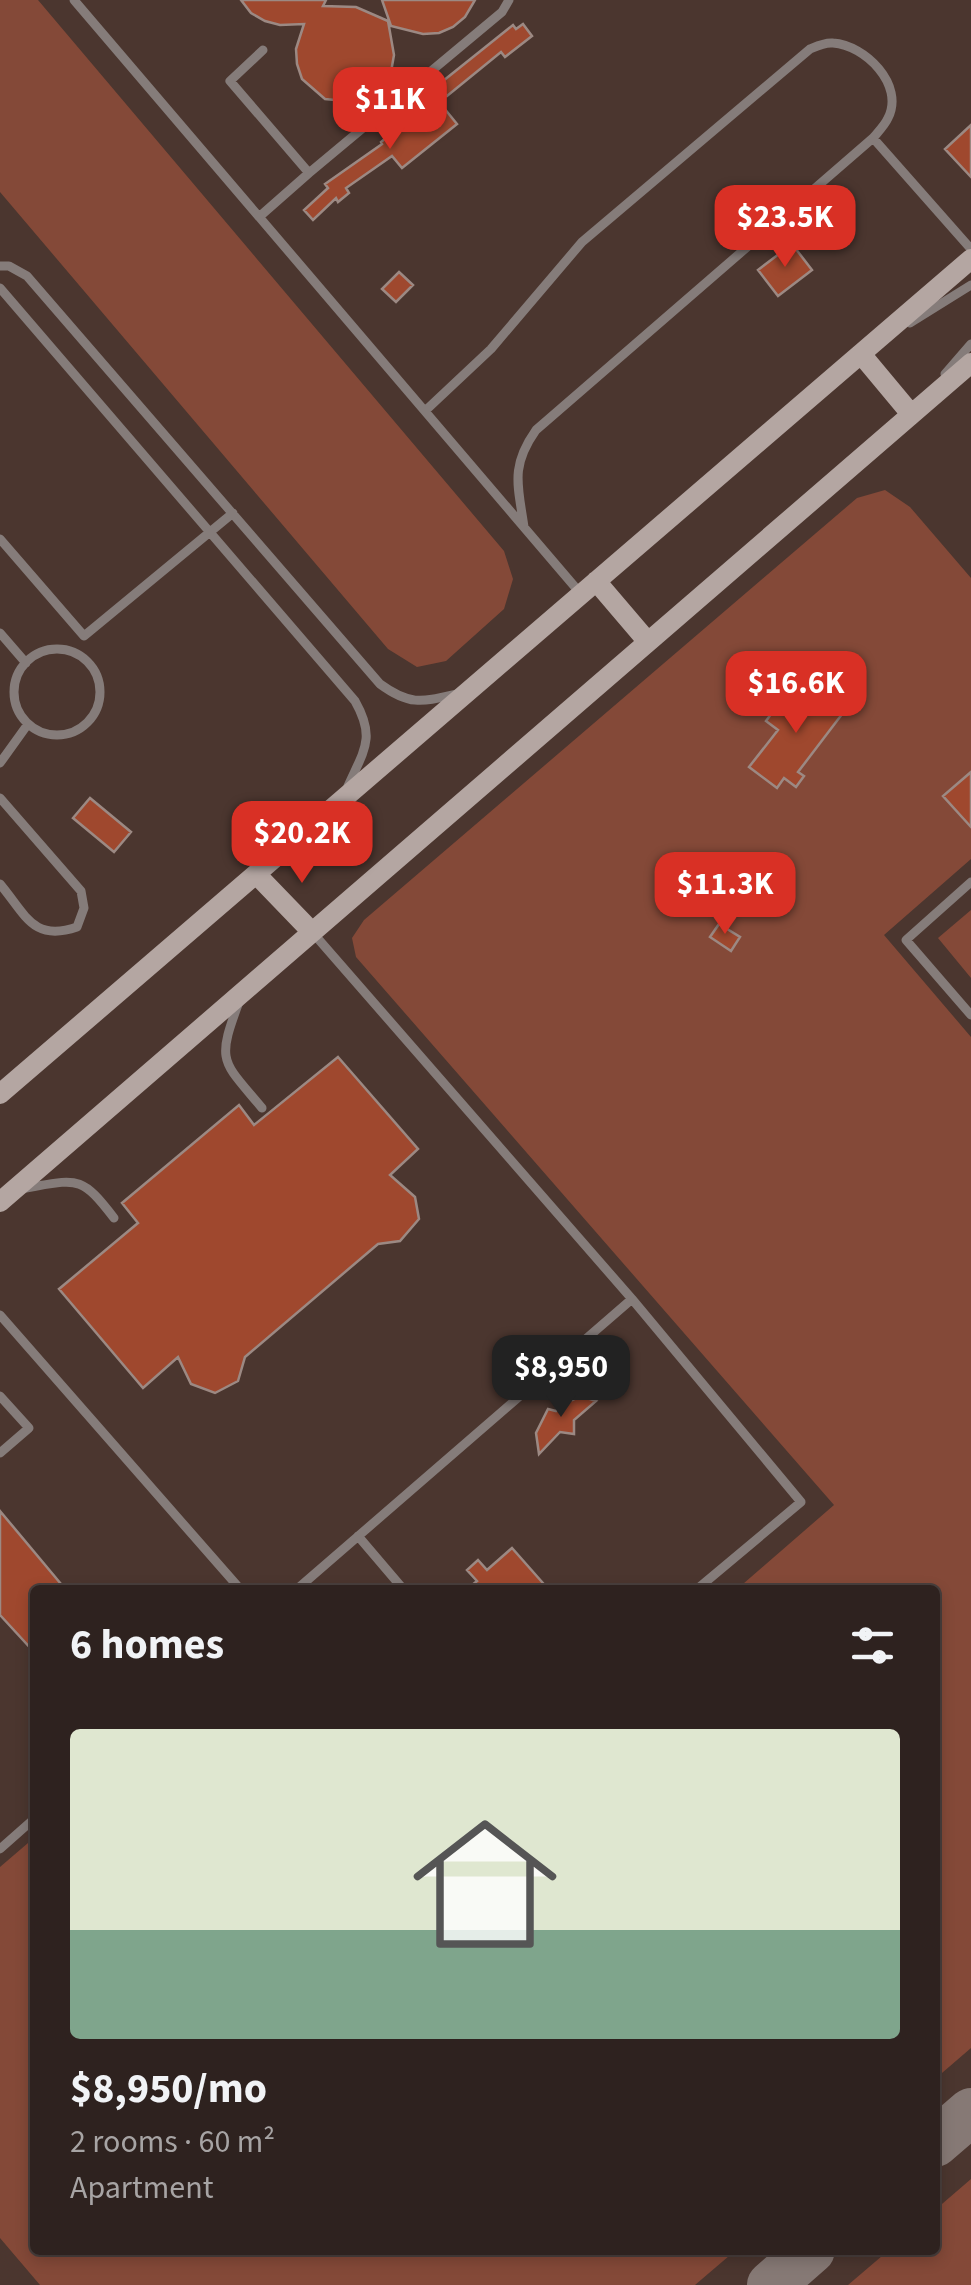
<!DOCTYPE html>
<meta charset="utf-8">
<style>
body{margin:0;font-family:"Source Sans 3",sans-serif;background:#3a2f2c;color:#f1f3f6;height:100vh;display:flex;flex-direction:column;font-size:38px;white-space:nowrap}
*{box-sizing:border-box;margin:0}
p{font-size:32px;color:#a7a4a4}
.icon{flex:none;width:55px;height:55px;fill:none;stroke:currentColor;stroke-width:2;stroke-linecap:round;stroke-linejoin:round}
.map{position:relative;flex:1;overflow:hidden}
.side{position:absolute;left:30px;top:1585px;width:910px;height:670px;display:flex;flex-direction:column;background:#2e221f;border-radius:10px;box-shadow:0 5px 15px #0003,0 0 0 2px #493f3d}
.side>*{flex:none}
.price{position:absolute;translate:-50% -85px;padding:0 22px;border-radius:20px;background:#d93025;color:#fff;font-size:32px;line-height:65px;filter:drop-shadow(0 2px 5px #0008)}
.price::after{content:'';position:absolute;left:50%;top:60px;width:30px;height:22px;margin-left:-15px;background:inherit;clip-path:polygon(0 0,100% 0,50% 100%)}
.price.on{background:#222;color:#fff}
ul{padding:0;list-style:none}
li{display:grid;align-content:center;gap:20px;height:530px;padding:0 40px}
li+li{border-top:2px solid #493f3d}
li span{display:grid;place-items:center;height:310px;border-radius:10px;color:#555}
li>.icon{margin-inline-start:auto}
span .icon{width:180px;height:180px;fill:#fffc;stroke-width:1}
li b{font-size:42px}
h2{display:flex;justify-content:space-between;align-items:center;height:120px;padding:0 40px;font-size:42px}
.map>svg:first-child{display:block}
.built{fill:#4b362f;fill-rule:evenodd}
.green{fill:#844938}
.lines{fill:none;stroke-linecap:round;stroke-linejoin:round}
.taxiway{stroke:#867975;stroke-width:48}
.building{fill:#9f482e;stroke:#9c8983;stroke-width:2.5}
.lane{stroke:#857c7a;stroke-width:9}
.secondary{stroke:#b4a6a2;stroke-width:20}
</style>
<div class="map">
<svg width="971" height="2285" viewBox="0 0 971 2285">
<rect width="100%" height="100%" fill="#3d2e29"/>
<path class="built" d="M0,0h971v2285h-971zM35,1590h900v660h-900z"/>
<path class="green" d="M0,0h38l466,551 9,28 -9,30 -58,52 -29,6 -29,-18 -388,-457z
M885,490l25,17 61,71v281l-87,76 87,102v1011l-36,31v-489h-199l98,-85 -478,-548 -4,-19 12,-18 493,-422z
M971,910v68l-33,-40z
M35,1837v413h701l-41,35h-655l-40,-47v-371z
M971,2179v106h-123l41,-35h46v-40z"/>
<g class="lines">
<path class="taxiway" d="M935,2143l36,-31
M771,2285l40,-35"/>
</g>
<path class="building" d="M241,0h85l-3,6 33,1 32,14 6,34 -3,17 -9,14 -11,10 -15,6 -31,-3 -23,-20 -5,-15 -1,-15 8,-25 -24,1 -15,-4 -14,-8z
M382,0h93l-10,17 -12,10 -14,6 -16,1 -32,-8z
M523,24l9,12 -27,21 -4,-5 -54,44 -9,-11 75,-60 3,4z
M435,97l22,27 -55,44 -10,-12 -46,32 3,5 -11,9 -2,-4 -23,22 -9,-10 24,-22 -3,-4 57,-40 -1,-2z
M971,125v52l-26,-28z
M792,244l20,26 -34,26 -20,-26z
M399,272l14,13 -17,17 -14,-13z
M791,687l30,23 13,-17 15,12 -51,67 6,4 -8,11 -12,-9 -7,10 -28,-21 29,-37 -12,-9z
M971,772v55l-28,-31z
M90,798l41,34 -17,20 -41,-34z
M719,924l21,13 -9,14 -21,-14z
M338,1057l80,92 -28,26 25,22 4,22 -19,22 -22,3 -133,113 -7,24 -23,12 -24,-9 -13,-27 -35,31 -84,-99 79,-66 -16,-20 117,-98 15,20z
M581,1396l15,5 -22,19v14l-14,-2 -21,22 -3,-21 12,-24 8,2 12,-13 4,2z
M0,1511l66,79h-31v63l-35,-38z
M512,1548l37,42h-83l11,-9 -10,-11 11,-10 9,10z"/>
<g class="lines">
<path class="lane" d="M74,0l507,594
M263,50l-33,31 79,92 193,-161 7,-12
M873,138l98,111
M259,217l50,-44
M0,266h9l18,10 353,408c30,22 42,18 77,10
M0,288l355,413c21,37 9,49 -7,85
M910,323l61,-38
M945,374l26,-30
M425,411l66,-62 91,-107 228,-193c7,-3 15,-7 23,-6 32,2 72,42 55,75 -3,7 -10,14 -15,20l-337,292c-26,37 -18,55 -12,97
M0,539l84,97 149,-123
M0,633l26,30
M14 692a43 43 0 1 1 86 0a43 43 0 1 1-86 0Z
M0,763l28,-39
M0,798l81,93 3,17 -7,19c-44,15 -51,-12 -77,-43
M971,882l-65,58 65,75
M313,933l319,366 169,203 -105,88
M239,1002c-23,61 -17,58 23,106
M26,1188c52,-9 55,-13 88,30
M0,1315l241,275
M0,1396l29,32 -29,25
M358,1536l46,54
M296,1590l336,-291
M386,1590h3
M0,1849l35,-31"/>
<path class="secondary" d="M861,354l50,60
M596,581l52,61
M256,874l56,58
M0,1094l971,-835
M0,1202l971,-839"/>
</g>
</svg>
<b class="price" style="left:390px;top:152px">$11K</b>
<b class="price" style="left:785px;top:270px">$23.5K</b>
<b class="price" style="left:796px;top:736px">$16.6K</b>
<b class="price" style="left:302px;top:886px">$20.2K</b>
<b class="price" style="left:725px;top:937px">$11.3K</b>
<b class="price on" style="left:561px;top:1420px">$8,950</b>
<section class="side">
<h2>6 homes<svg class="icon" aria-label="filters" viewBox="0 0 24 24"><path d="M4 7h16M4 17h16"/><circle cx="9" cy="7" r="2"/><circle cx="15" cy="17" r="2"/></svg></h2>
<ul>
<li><span style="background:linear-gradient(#dfe7d0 65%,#7fa58c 0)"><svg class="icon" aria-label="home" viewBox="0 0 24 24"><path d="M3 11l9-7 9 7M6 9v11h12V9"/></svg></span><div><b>$8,950/mo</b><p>2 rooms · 60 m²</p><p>Apartment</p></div></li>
</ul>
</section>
</div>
